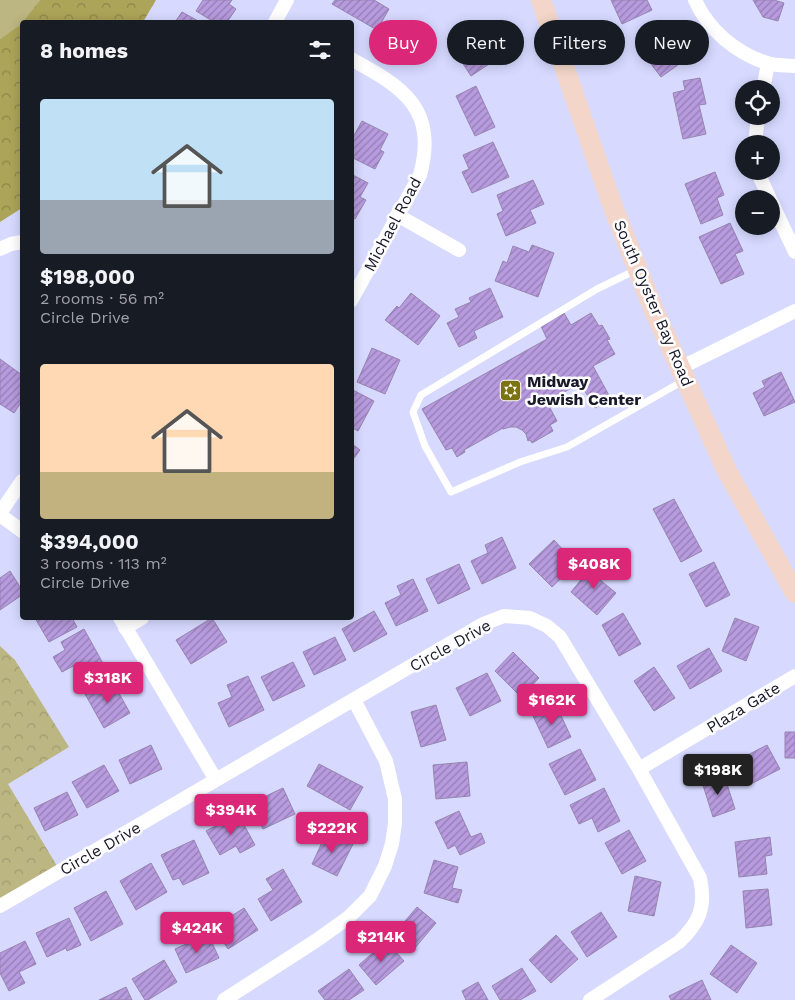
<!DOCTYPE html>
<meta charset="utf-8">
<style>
body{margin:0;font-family:"Work Sans",sans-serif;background:#20242c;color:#f1f3f6;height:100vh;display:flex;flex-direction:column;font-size:19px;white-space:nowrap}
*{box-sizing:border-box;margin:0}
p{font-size:16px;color:#9ea1a6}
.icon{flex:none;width:28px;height:28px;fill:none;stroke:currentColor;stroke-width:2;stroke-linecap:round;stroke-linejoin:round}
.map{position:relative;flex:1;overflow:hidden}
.drawer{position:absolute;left:20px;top:20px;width:334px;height:600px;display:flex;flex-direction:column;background:#171b24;border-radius:5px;box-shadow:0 2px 12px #0003}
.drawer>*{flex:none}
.top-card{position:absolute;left:369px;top:20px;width:351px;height:45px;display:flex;gap:10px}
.fabs{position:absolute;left:735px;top:80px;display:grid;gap:10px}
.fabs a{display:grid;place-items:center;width:45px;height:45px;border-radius:50%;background:#171b24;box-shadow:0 2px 12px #0003;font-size:25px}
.price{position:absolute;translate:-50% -42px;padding:0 11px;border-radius:5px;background:#db2777;color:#fff;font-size:16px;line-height:32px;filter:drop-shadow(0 1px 2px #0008)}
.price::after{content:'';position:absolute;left:50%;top:30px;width:15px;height:11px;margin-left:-8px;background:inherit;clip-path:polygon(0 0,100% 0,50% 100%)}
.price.on{background:#222;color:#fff}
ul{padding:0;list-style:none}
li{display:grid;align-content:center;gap:10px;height:265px;padding:0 20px}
li span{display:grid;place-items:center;height:155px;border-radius:5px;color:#555}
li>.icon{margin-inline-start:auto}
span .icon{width:90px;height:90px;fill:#fffc;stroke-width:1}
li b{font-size:21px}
h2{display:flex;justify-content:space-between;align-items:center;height:60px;padding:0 20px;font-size:21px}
.chip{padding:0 18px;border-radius:22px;background:#171b24;box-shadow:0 2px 12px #0003;font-size:18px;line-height:45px}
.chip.on{background:#db2777;color:#fff}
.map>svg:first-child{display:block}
.grass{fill:#bbb682}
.forest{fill:url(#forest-crowns)}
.park{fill:url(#park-crowns)}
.building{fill:url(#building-hatch);stroke:#9685af}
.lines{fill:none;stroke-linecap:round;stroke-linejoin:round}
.service{stroke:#fff;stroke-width:7}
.minor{stroke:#fff;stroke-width:14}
.secondary{stroke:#f3d6c9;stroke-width:20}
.labels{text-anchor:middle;stroke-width:5;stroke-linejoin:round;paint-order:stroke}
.street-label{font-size:16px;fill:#181829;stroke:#fdfdfd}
.poi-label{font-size:16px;font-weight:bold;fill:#181829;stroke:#fdfdfd;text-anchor:start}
</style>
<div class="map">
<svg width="795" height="1000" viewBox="0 0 795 1000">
<defs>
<pattern id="forest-crowns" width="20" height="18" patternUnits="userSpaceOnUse" patternTransform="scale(1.25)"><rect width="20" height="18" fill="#aca458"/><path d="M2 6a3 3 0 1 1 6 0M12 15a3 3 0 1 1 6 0" fill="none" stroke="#8b8549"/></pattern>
<pattern id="park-crowns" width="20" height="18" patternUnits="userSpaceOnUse" patternTransform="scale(1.25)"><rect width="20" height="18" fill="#bbb682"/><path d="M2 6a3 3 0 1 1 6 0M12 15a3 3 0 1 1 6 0" fill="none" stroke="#a09c70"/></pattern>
<pattern id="building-hatch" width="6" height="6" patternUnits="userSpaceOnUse" patternTransform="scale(1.25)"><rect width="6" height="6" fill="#b79bde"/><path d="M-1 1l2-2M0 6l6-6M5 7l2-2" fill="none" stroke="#947db4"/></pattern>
</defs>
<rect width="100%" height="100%" fill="#d7d9ff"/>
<path class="grass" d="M0,0h40l-18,25 -22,14z"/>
<path class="forest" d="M40,0h116l-13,22h-120z
M22,24v184l-22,14v-183z"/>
<path class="park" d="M0,646l15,14 54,87 -61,37 52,87 -60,35z"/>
<path class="building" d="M203,0h29l-3,4 7,5 -9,13h-13l-18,-11z
M335,0h39l15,9 -12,21 -45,-26z
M611,0h36l5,10 -30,14z
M753,0h21l10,3 -6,18 -15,-4z
M182,12l18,10h-25z
M468,25l24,37 -21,14 -24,-37z
M661,28l15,19 -4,2 10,13 -21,15 -24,-31z
M700,78l6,26 -7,1 7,29 -23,5 -10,-46 12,-3 -2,-9z
M476,86l19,41 -20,9 -19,-40z
M362,121l26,13 -8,16 4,2 -9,17 -24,-12v-16z
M493,142l16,35 -37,16 -10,-21 7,-3 -6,-14z
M715,172l9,23 -7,3 6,17 -22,9 -16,-40z
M351,174l17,9 -8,14 6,3 -11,19 -4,-2z
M533,180l11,24 -14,6 6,13 -30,13 -9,-22 6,-3 -6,-16z
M730,223l13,28 -8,3 9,20 -23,10 -22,-47z
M532,245l22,8 -16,44 -43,-16 8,-20 4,2 6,-17 16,6z
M490,288l13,29 -29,14 3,7 -18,9 -12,-24 12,-6 -4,-8 16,-7 -2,-4z
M411,293l29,23 -22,29 -33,-25 12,-14 2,2z
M564,313l7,12 20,-12 8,13 3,-1 8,14 -3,1 8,14 -22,12 18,33 -16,9 -15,-25 -26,15 3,5 -7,5 7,13 -7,4 3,6 -21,12 -2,-3 -2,1 -2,-7 -4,-4 -6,-3h-6l-7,2v-1l-39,22 1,2 -8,5 -5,-9 -6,2 -24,-41 125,-70 -6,-13z
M372,348l28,12 -15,34 -28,-12z
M0,359l22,16v11l-2,4 2,2v9l-8,12 -14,-9z
M781,372l14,30 -31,14 -11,-23 12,-6 -3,-6z
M351,389l23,12 -16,30 -7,-4z
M351,443l9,7 -9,12z
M674,499l28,52 -21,11 -28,-53z
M502,537l14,31 -34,16 -11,-23 17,-8 -3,-8z
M554,540l22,24 -24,23 -23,-23z
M714,562l16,33 -24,12 -17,-33z
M459,564l11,25 -32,15 -12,-25z
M594,564l11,9 -6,6 17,14 -19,22 -26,-23z
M10,571l12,19v5l-22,15v-32z
M413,579l15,32 -32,15 -11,-23 16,-8 -4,-9z
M374,611l13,23 -33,18 -12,-23z
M623,613l18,31 -22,12 -17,-31z
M35,618h37l5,9 -28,15z
M212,618l15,24 -36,22 -15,-24z
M735,618l24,9 -13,34 -24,-10z
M84,629l21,38 -23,12 -7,-14 -13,7 -9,-15 12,-7 -4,-8z
M335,637l11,23 -32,15 -11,-23z
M709,648l13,23 -32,18 -13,-23z
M513,652l26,26 -18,19 -26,-26z
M293,662l12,24 -32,15 -12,-24z
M654,667l21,31 -21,13 -20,-30z
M487,673l14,28 -31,15 -14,-28z
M248,676l16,34 -35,17 -11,-24 14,-6 -5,-12z
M111,679l19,34 -26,15 -19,-34z
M436,705l10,35 -25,7 -10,-35z
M556,705l15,32 -23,11 -15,-32z
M785,732h10v26h-10z
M151,745l11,24 -32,15 -11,-24z
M767,745l13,24 -31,16 -13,-24z
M580,749l16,31 -31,15 -16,-31z
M467,762l3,34 -34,3 -3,-34z
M319,764l44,23 -13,23 -43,-24z
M104,765l15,26 -32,17 -15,-26z
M724,775l11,34 -22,8 -11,-35z
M283,788l12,26 -32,15 -12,-26z
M604,788l16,33 -22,11 -6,-14 -13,6 -9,-19z
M67,792l11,23 -33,16 -11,-23z
M459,811l12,26 10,-4 4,10 -25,12 -5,-10 -7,4 -13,-27z
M238,814l17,31 -15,8 -4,-7 -16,9 -14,-24z
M629,830l17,31 -24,13 -17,-31z
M327,832l26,12 -16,32 -25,-12z
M770,837l2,18 -7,1 2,18 -28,3 -4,-35z
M194,840l15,33 -26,12 -4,-7 -6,2 -12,-25z
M434,860l24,7 -6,21 10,2 -4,13 -34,-10z
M151,863l16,29 -31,18 -16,-29z
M283,869l19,33 -31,19 -13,-22 15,-9 -7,-11z
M635,876l26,6 -7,34 -26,-5z
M768,889l4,36 -26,3 -3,-37z
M106,891l17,33 -32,17 -17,-33z
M417,907l19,16 -22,26 -19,-16z
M244,908l14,22 -30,19 -14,-22z
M601,912l16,25 -30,20 -16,-25z
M69,918l12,27 -14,6 -1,-3 -19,9 -11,-24z
M208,934l11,24 -33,15 -11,-24z
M556,935l22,24 -27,24 -22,-23z
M25,941l11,23 -17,8 6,11 -16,8 -9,-18v-20z
M386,941l18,20 -28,24 -17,-20z
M731,945l26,18 -20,30 -27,-19z
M164,960l13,22 -29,18h-3l-13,-21z
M522,968l14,23 -16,9h-20l-8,-14z
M349,969l15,21 -15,10h-24l-7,-9z
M702,980l9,20h-40l-2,-4z
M478,982l10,18h-22l-4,-9z
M126,987l6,13h-33z"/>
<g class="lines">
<path class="service" d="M636,270l-39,19 -176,106 -8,17 12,34 26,46 69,-30 47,-15 116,-66"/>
<path class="minor" d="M695,0c13,30 41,53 72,63 9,3 19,2 28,3
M275,22l12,-22
M351,59c52,28 87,50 69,116l-69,126
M763,89l5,-25
M755,144l3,-28
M757,171l13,28
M771,201l24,51
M397,215l62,35
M0,249l11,-5 11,-2
M680,368l115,-57
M0,513l22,-32
M0,515l22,16
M120,618l96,162
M125,628l17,-10
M639,769l156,-93
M0,906l483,-282 21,-8 26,2 17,8 13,11 79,132 61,109c6,29 0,44 -21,64l-89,58
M224,1000l93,-60 32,-23 21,-21 15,-30 7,-22 3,-21v-24l-9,-38 -32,-61"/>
<path class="secondary" d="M541,0l72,207 40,101 74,163 68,122"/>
</g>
<defs>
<symbol id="synagogue-square" viewBox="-11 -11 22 22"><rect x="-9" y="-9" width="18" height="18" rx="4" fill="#7c7315" stroke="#fdfdfd"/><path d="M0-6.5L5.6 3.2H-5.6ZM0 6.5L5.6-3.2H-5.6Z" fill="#fff"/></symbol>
</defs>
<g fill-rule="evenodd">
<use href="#synagogue-square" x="498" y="378" width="25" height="25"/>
</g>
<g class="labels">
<g class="street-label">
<text transform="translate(392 224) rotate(-62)" y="6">Michael Road</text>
<text transform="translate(654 303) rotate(67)" y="6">South Oyster Bay Road</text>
<text transform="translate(450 645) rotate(-29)" y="6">Circle Drive</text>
<text transform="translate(743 707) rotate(-31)" y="6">Plaza Gate</text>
<text transform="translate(100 848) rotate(-30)" y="6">Circle Drive</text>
</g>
<g class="poi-label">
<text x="527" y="387">Midway<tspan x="527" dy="18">Jewish Center</tspan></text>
</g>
</g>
</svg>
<div class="fabs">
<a><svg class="icon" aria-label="locate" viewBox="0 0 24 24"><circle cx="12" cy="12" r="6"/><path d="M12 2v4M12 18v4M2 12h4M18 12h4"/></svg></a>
<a>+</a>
<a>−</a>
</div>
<b class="price" style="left:594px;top:590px">$408K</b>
<b class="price" style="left:108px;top:704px">$318K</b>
<b class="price" style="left:552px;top:726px">$162K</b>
<b class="price on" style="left:718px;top:796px">$198K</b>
<b class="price" style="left:231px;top:836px">$394K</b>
<b class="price" style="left:332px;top:854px">$222K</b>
<b class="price" style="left:197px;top:954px">$424K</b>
<b class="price" style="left:381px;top:963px">$214K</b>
<div class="top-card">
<a class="chip on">Buy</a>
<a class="chip">Rent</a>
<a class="chip">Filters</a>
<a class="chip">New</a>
</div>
<section class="drawer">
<h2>8 homes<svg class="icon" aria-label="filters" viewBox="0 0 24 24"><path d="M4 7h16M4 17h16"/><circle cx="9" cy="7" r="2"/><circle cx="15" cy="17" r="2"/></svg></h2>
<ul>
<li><span style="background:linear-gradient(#bfe0f5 65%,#9aa5b1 0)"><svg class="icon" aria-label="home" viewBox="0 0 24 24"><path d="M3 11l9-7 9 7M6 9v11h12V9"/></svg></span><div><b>$198,000</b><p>2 rooms · 56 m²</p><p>Circle Drive</p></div></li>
<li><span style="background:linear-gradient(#ffd9b3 70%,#c2b280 0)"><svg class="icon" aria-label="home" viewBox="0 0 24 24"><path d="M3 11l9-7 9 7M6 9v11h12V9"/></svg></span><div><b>$394,000</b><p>3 rooms · 113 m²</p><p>Circle Drive</p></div></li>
</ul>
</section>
</div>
